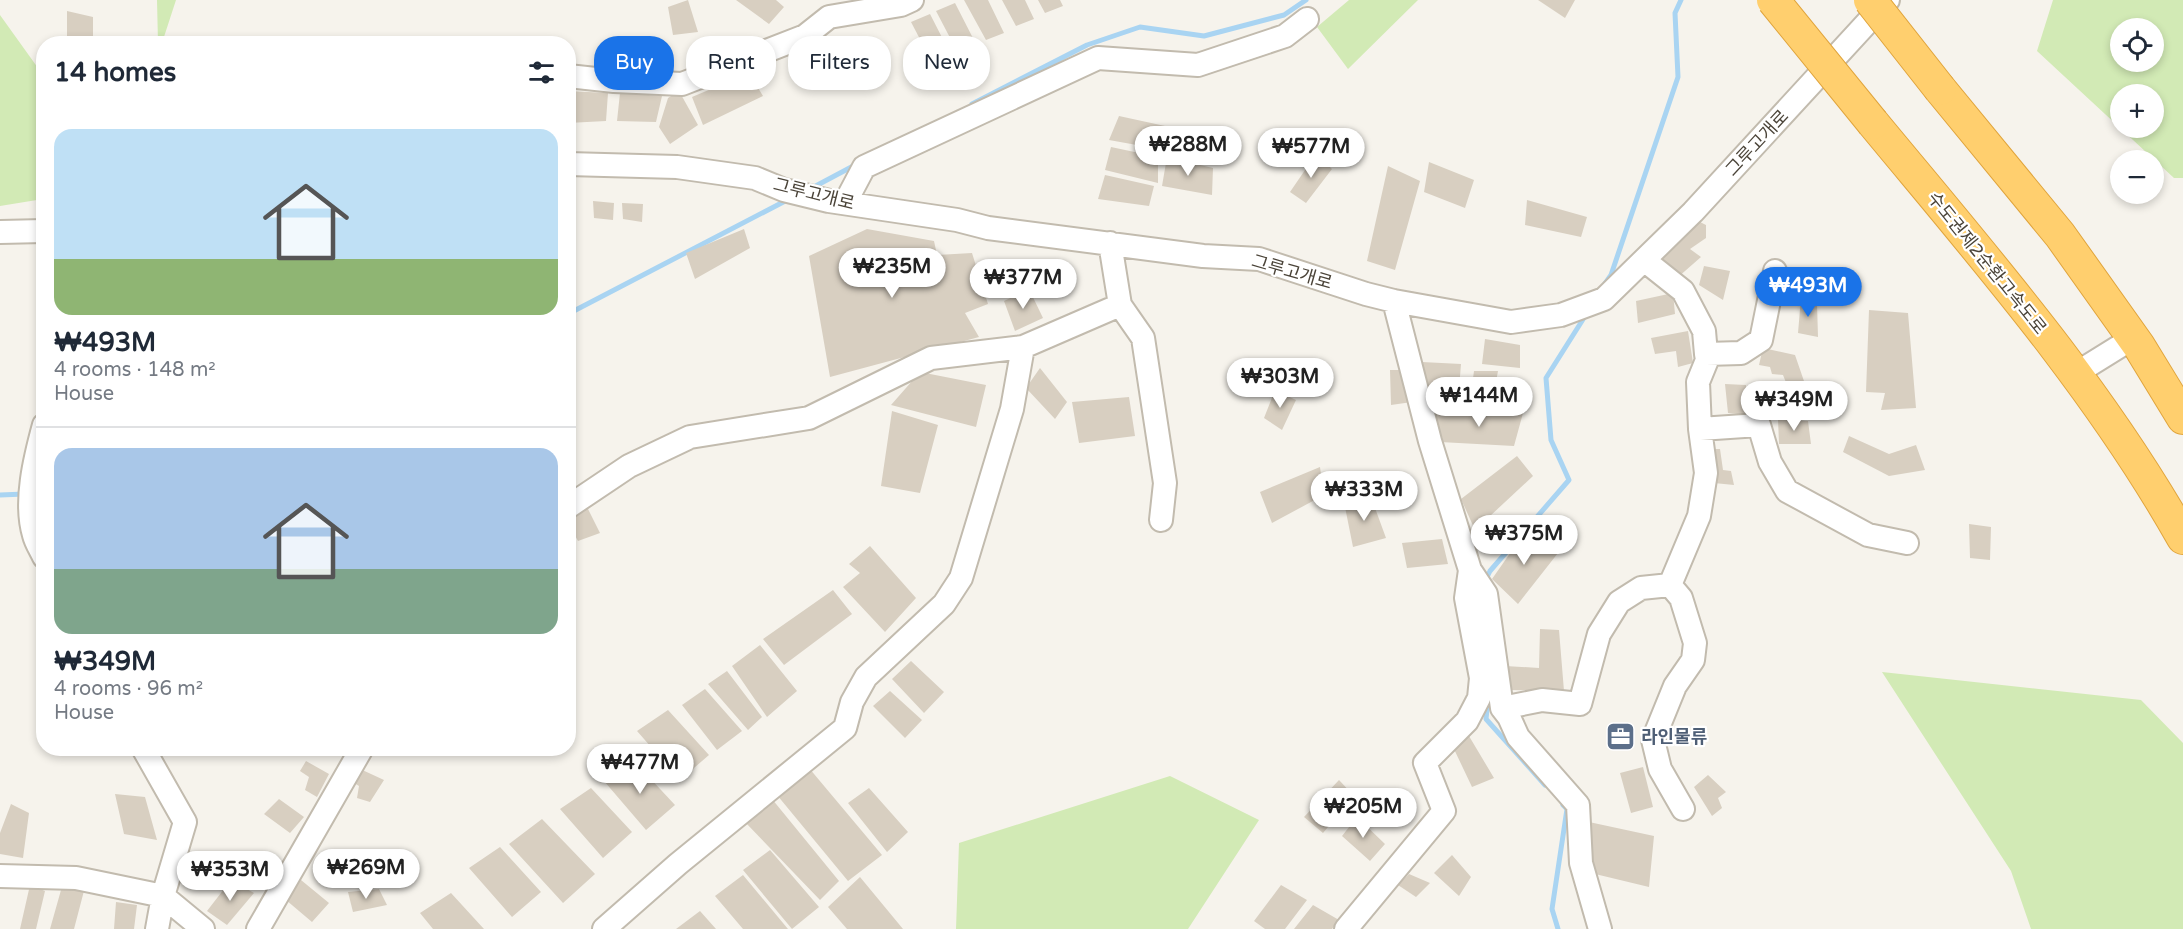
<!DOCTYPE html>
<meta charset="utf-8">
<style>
body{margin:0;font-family:"Varela Round","Noto Sans KR",sans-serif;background:#f6f6f7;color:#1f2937;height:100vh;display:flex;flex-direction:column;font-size:22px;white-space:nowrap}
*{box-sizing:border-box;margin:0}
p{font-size:20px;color:#747a83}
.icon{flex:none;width:33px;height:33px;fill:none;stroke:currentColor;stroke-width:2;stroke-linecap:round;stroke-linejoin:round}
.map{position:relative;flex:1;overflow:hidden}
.side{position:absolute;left:36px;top:36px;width:540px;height:720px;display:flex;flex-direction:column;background:#fff;border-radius:24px;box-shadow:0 3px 9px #0003}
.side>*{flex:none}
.banner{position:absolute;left:594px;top:36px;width:570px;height:54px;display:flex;gap:12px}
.fabs{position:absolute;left:2110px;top:18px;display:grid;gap:12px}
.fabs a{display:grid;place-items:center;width:54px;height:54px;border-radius:50%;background:#fff;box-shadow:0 3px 9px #0003;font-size:30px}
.price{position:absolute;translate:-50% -51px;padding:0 14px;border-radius:21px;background:#fff;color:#222;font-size:20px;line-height:39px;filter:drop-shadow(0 2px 3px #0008)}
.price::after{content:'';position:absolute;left:50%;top:36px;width:18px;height:14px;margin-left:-9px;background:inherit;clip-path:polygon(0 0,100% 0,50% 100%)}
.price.current{background:#1a73e8;color:#fff}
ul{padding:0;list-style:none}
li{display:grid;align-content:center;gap:12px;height:318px;padding:0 18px}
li+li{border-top:2px solid #e0e1e3}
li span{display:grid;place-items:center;height:186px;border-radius:18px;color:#555}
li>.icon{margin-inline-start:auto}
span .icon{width:108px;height:108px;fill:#fffc;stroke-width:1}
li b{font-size:26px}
h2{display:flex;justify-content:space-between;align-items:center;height:72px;padding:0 18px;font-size:26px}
.pill{padding:0 21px;border-radius:24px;background:#fff;box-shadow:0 3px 9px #0003;font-size:21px;line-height:54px}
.pill.current{background:#1a73e8;color:#fff}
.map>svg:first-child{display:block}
.green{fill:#d2eab5;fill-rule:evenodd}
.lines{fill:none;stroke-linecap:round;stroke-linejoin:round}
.stream{stroke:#a9d4f2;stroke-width:5}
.building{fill:#d8cfc1}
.minor-casing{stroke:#c2bbae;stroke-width:26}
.highway-casing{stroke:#e0a43c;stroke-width:34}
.minor{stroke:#fff;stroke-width:22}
.highway{stroke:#ffcf6e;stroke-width:32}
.highway-bridge-casing{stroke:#e0a43c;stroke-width:34;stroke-linecap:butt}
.highway-bridge{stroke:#ffcf6e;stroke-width:32}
.labels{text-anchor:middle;stroke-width:4.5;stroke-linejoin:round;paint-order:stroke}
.street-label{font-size:18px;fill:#4b4439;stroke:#fff}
.service-label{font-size:18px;font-weight:bold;fill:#4e5e75;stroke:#fff;text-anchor:start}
</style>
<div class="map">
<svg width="2183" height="929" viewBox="0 0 2183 929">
<rect width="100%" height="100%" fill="#f6f3ec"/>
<path class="green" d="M157,0h19l-14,43h-4z
M1349,0h69l-70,69 -31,-42z
M2053,0h130v178h-9l-137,-127zM2121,28h33v34h-33zM2121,94h33v34h-33z
M0,15l43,60v124l-43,7z
M1882,672l259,28 42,43v186h-152l-20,-58z
M1170,776l89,44 -71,109h-232l3,-86z"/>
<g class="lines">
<path class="stream" d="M972,104l115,-59 53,-18 64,9 80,-21 22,-15
M810,189l47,-25
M1604,285l7,-10 67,-198 -3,-64 6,-13
M568,314l223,-116
M0,495l25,-1
M1485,581l5,-10 79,-91 -18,-40 -5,-62 41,-65
M1488,700l-2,19 59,66
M1558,929l-6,-20 15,-100 -4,-4"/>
</g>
<path class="building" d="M688,0l10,32 -25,3 -5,-28z
M736,0h40l8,7 -15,17z
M964,0h24l16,33 -18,7z
M1002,0h23l9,19 -18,7z
M1038,0h22l3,6 -18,7z
M1538,0h37l-10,18z
M955,3l22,43 -19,7 -22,-42z
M67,11l26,6v27h-26z
M930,14l22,43 -19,7 -22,-42z
M749,73l14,23 -60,29 -11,-28z
M568,91l40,2 -2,28 -38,2z
M679,91l19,34 -28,19 -11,-17 9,-29z
M620,93l42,3 -6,26 -39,-1z
M1119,116l46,10 -6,23 -50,-9z
M1111,147l47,10v26l-53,-13z
M1316,154l16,15 -26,34 -16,-11z
M1167,157l46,11 -1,27 -50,-9z
M1429,162l45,18 -9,28 -41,-16z
M1388,166l32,15 -25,89 -28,-9z
M1105,175l49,11 -5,20 -51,-7z
M1527,200l60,17 -6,20 -56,-12z
M593,201l21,2 -1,17 -19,-2z
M622,203l21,1 -1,18 -19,-3z
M1694,219l12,6v13l-16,11 11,8 -24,21 -19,-17z
M744,229l6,19 -55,31 -9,-26z
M867,229l67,12 3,14 35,-2 16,51 -23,9 14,24 -149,40 -21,-121z
M1029,259l8,21 -39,12 -7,-23z
M1704,266l26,5 -7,29 -24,-15z
M1029,289l14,29 -28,13 -11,-30z
M1673,293l2,21 -37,9 -2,-22z
M1801,298l16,5 1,34 -20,-4z
M1869,310l39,3 8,95 -35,2 4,-17 -19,-1z
M1688,331l5,32 -15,4 -2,-16 -21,3 -4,-16z
M1485,339l35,6v23l-38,-4z
M1763,348l32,7 10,29 -18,1 -4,-10 -11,-1 -2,-7 -11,-2z
M1422,362l39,2 -3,38 -32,-4z
M1040,368l27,34 -12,17 -29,-31z
M1390,370h10l12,32 -21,3z
M1474,371h24l-6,33 -22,-4z
M920,372l66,13 -10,42 -85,-22z
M1725,384l21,1 1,30 -19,-2z
M1275,390l21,10 -14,30 -18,-12z
M1129,397l6,39 -56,7 -7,-41z
M892,411l46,14 -18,68 -39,-7z
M1523,413l-9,33 -74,-4 -4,-28z
M1778,419l30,2 3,23h-32z
M1849,436l40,18 27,-9 9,25 -36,6 -46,-24z
M1711,449h9l3,21 8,1 3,14 -20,-2z
M1517,456l16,20 -58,54 -14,-31z
M1320,467l4,28 -52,28 -12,-31z
M1371,497l15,41 -33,9 -9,-45z
M586,505l14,28 -22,8 -10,-18v-9z
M1969,524l22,3 -1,33 -20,-2z
M1527,529l31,24 -40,51 -26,-25z
M1442,539l6,25 -41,4 -5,-25z
M870,546l46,52 -31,34 -42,-45 17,-14 -11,-9z
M833,590l19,24 -68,51 -21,-26z
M1540,629l19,1 5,61 -57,-1 -2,-24 34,2z
M760,645l37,46 -30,26 -35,-51z
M911,661l33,31 -20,21 -32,-34z
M727,671l35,46 -14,13 -40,-46z
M705,689l37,42 -25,19 -35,-45z
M890,691l32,29 -17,18 -32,-32z
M668,710l41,45 -29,25 -43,-49z
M1466,731l28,47 -22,9 -19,-40z
M306,761l23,13 -12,23 -12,-7 4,-13 -9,-6z
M634,761l41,44 -29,25 -42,-49z
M1643,767l10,40 -22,6 -11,-40z
M358,768l26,12 -14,22 -13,-4 2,-12 -8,-5z
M809,768l73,87 -34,26 -71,-86z
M1708,775l18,17 -8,6 4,10 -10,8 -18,-29z
M1339,780l15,16 -31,37 -19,-16z
M591,788l41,44 -29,26 -43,-49z
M869,788l39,44 -21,20 -39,-49z
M115,794l30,3 12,43 -33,-6z
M279,799l25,18 -14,16 -26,-19z
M772,799l67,82 -19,19 -75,-78z
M11,804l18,9 -6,45 -23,-4v-21z
M1357,817l28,27 -15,17 -28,-25z
M542,819l53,55 -32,29 -54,-59z
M1589,822l65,14 -5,51 -58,-14z
M500,847l41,45 -29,25 -43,-49z
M770,850l49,57 -27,22 -49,-59z
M1452,855l19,22 -12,19 -25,-23z
M1409,874l21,9 -14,14 -18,-12z
M743,875l45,54h-45l-28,-33z
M860,877l43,52h-56l-19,-22z
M231,880l23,13 -27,32 -20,-14z
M301,880l28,23 -17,19 -26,-22z
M63,883l22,4 -11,42h-24z
M30,885l15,6 -9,38h-16z
M1281,885l26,15 -22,29h-20l-11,-8z
M379,889l8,16 -34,7 -5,-20z
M451,893l33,36h-51l-13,-16z
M116,902l21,3 -3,24h-20z
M1313,905l26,15 -7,9h-38z
M700,911l16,18h-40z"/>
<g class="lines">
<defs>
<path id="minor" d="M568,76l46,5 68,3 123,-48 24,-19 72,-12 11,-5
M568,164l109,3 78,11 29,12 45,11 128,19 31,8 215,28 56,3 107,35 28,7 117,21 50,-7 43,-16 89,-87 195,-212
M845,203l19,-36 234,-109 100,7 87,-29 22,-17
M0,232l44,-1
M1110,243l10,62 23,33 22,145 -4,37
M1644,260l39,31 21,40 2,23 1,6 -9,22 2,47 6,44 -7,43 -29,69
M1394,301l36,140 40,129 16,24 16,114 7,9 9,20 60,68 3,58 19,66
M1706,354l35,-1 20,-13 14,-69
M2075,374l58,-36
M44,425c-9,33 -20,77 -10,110 2,8 7,15 10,22
M1700,429l59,-4 11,37 17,29 81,44 39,8
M568,507l61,-41 61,-29 119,-19 122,-60 92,-11 97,-42
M1670,585l11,13 14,45 -2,17 -18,26 -22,54 7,29 23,40
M1502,708l40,-8 38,4 19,-70 20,-32 22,-14 29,-3
M143,748l42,74 -22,74 -6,33
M0,876l76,2 87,18 40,33
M258,929l104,-181
M604,929l74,-65 167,-136 7,-26 14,-25 78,-73 17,-26 51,-169 11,-62
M1346,929l98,-118 -19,-48 42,-42 12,-23 2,-20 -15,-80 4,-28"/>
<path id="highway" d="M1940,89l120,146 79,111 44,72
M1873,123c110,133 225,264 310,415"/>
</defs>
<use href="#minor" class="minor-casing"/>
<use href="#highway" class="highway-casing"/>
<use href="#minor" class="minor"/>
<use href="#highway" class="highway"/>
<defs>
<path id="highway-bridge" d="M1773,0l100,123
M1870,0l70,89"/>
</defs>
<use href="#highway-bridge" class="highway-bridge-casing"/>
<use href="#highway-bridge" class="highway-bridge"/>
</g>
<defs>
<symbol id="office-square" viewBox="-11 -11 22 22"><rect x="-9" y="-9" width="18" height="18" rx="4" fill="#5c6f8a" stroke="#fff"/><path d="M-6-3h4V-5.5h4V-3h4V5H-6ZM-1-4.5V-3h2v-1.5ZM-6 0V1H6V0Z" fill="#fff"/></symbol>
</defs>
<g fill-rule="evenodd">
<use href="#office-square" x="1604" y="720" width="33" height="33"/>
</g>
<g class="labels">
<g class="street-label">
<text transform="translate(1757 143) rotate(-47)" y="6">그루고개로</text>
<text transform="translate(814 194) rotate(14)" y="6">그루고개로</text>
<text transform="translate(1987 263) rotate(51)" y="6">수도권제2순환고속도로</text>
<text transform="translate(1292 272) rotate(16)" y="6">그루고개로</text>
</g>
<g class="service-label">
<text x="1641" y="743">라인물류</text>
</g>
</g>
</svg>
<div class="fabs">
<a><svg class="icon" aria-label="locate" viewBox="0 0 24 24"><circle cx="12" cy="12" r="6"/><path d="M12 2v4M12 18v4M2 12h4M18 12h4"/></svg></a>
<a>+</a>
<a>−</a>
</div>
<b class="price" style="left:1188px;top:177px">₩288M</b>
<b class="price" style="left:1311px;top:179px">₩577M</b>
<b class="price" style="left:892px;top:299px">₩235M</b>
<b class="price" style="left:1023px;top:310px">₩377M</b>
<b class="price current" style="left:1808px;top:318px">₩493M</b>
<b class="price" style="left:1280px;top:409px">₩303M</b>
<b class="price" style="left:1479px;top:428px">₩144M</b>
<b class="price" style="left:1794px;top:432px">₩349M</b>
<b class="price" style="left:1364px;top:522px">₩333M</b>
<b class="price" style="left:1524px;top:566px">₩375M</b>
<b class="price" style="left:640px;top:795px">₩477M</b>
<b class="price" style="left:1363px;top:839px">₩205M</b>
<b class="price" style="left:366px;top:900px">₩269M</b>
<b class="price" style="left:230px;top:902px">₩353M</b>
<div class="banner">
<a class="pill current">Buy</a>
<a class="pill">Rent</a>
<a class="pill">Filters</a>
<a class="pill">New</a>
</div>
<section class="side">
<h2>14 homes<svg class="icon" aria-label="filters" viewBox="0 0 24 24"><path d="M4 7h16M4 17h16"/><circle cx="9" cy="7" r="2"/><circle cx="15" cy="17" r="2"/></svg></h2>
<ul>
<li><span style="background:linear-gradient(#bfe0f5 70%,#8fb573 0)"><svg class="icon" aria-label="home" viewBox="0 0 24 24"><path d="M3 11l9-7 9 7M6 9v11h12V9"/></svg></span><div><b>₩493M</b><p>4 rooms · 148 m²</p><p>House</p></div></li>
<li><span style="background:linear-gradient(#a9c7e8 65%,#7fa58c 0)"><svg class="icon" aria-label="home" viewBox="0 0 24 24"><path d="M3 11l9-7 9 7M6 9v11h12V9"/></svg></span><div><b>₩349M</b><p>4 rooms · 96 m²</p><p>House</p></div></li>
</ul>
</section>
</div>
